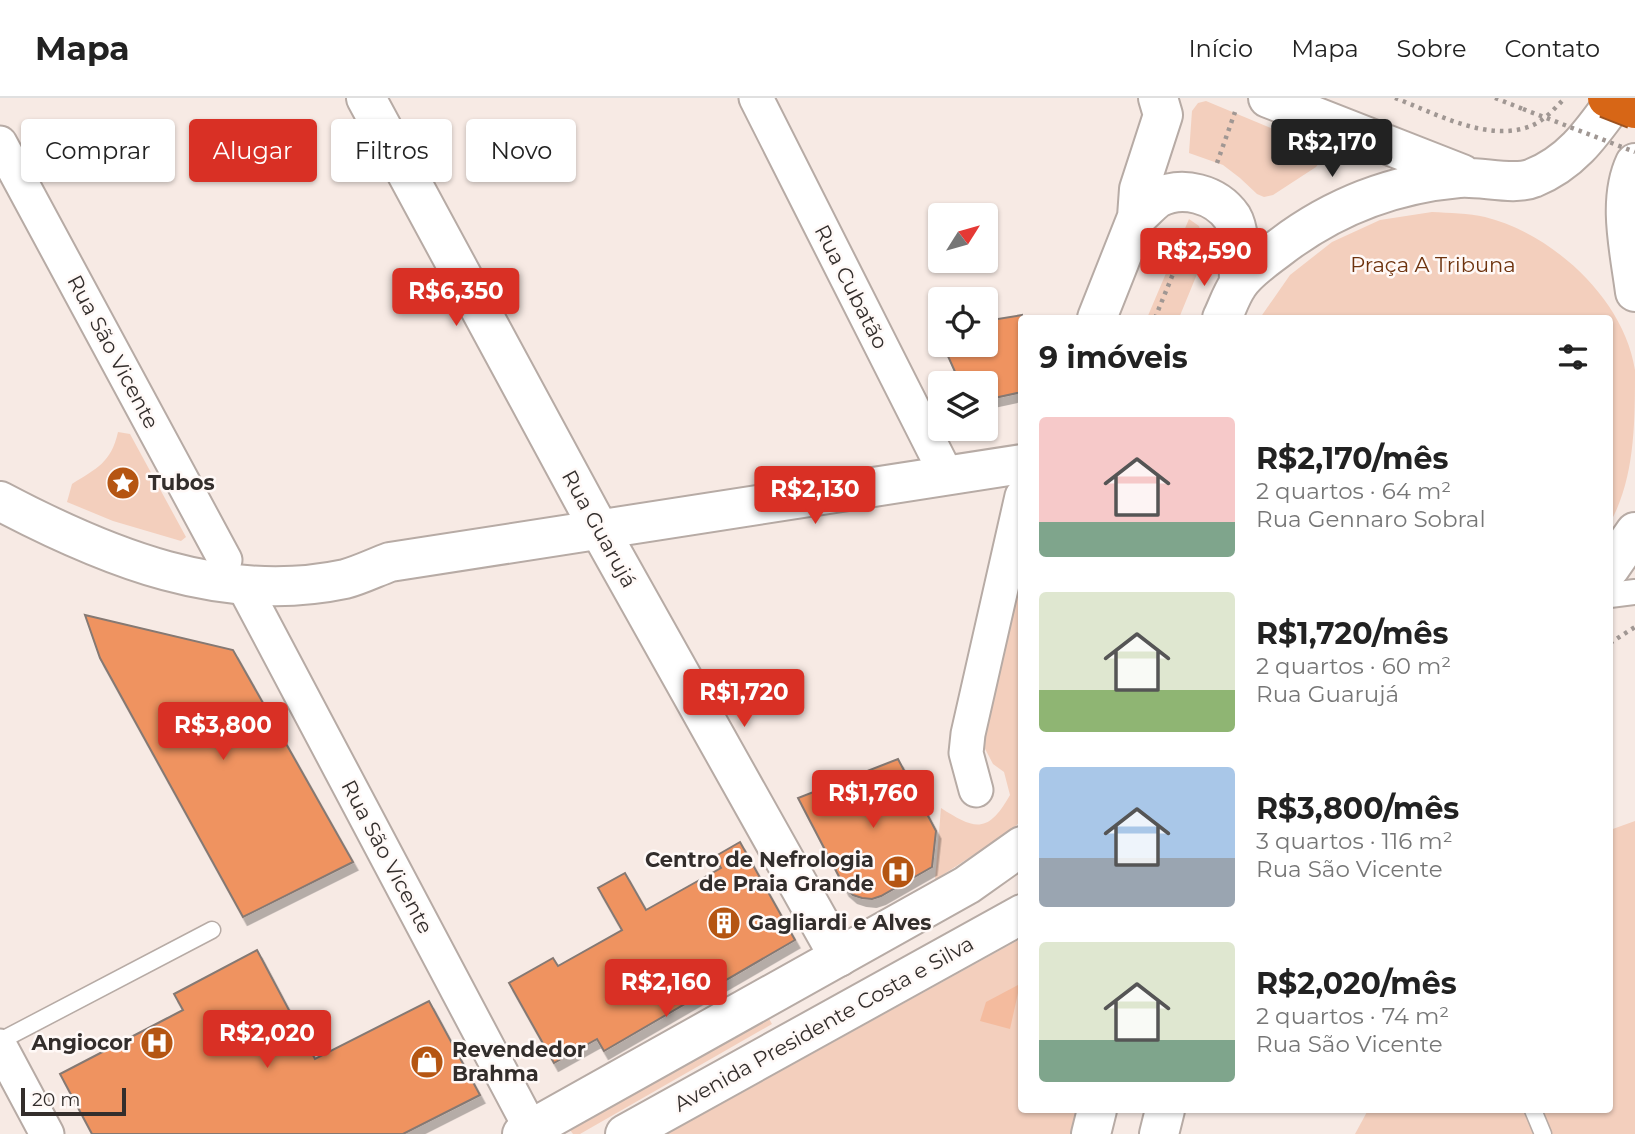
<!DOCTYPE html>
<html lang="pt">
<meta charset="utf-8">
<style>
body{margin:0;font-family:Montserrat,sans-serif;background:#f6f6f6;color:#222;height:100vh;display:flex;flex-direction:column;font-size:26px;white-space:nowrap}
*{box-sizing:border-box;margin:0}
p{font-size:23px;color:#767676}
.icon{flex:none;width:38px;height:38px;fill:none;stroke:currentColor;stroke-width:2;stroke-linecap:round;stroke-linejoin:round}
.map{position:relative;flex:1;overflow:hidden}
.sheet{position:absolute;left:1018px;top:217px;width:595px;height:798px;display:flex;flex-direction:column;background:#fff;border-radius:7px;box-shadow:0 2px 5px #0004}
.sheet>*{flex:none}
.guide{position:absolute;left:21px;top:21px;width:665px;height:63px;display:flex;gap:14px}
.needle{width:46px;rotate:53deg}
.controls{position:absolute;left:928px;top:105px;display:grid;gap:14px}
.controls a{display:grid;place-items:center;width:70px;height:70px;border-radius:7px;background:#fff;box-shadow:0 2px 5px #0004;font-size:35px}
.scale{position:absolute;left:21px;bottom:18px;width:105px;box-sizing:border-box;padding-left:7px;border:4px solid #332e2c;border-top:0;font-size:19px;line-height:24px;white-space:nowrap;color:#332e2c;-webkit-text-stroke:5px #fff9f7;paint-order:stroke}
.price{position:absolute;translate:-50% -60px;padding:0 16px;border-radius:7px;background:#d93025;color:#fff;font-size:23px;line-height:46px;filter:drop-shadow(0 2px 4px #0008)}
.price::after{content:'';position:absolute;left:50%;top:42px;width:21px;height:16px;margin-left:-10px;background:inherit;clip-path:polygon(0 0,100% 0,50% 100%)}
.price.current{background:#222;color:#fff}
ul{padding:0;list-style:none}
li{display:flex;align-items:center;gap:21px;height:175px;padding:0 21px}
li span{display:grid;place-items:center;flex:none;width:196px;height:140px;border-radius:7px;color:#555}
li>.icon{margin-inline-start:auto}
span .icon{width:84px;height:84px;fill:#fffc;stroke-width:1}
li b{font-size:30px}
h2{display:flex;justify-content:space-between;align-items:center;height:84px;padding:0 21px;font-size:30px}
.pill{padding:0 24px;border-radius:7px;background:#fff;box-shadow:0 2px 5px #0004;font-size:24px;line-height:63px}
.pill.current{background:#d93025;color:#fff}
header{display:flex;align-items:center;gap:42px;box-sizing:border-box;height:98px;padding:0 35px;background:#fff;border-bottom:2px solid #e0e0e0}
header strong{font-size:33px}
nav{display:flex;gap:38px;margin-inline-start:auto;font-size:24px}
.map>svg:first-child{display:block}
.green{fill:#f3cfbd}
.water{fill:#f4bb9e}
.building{fill:#ef9361;stroke:#857973;stroke-width:2;filter:url(#shadow)}
.lines{fill:none;stroke-linecap:round;stroke-linejoin:round}
.service-casing{stroke:#b7aba5;stroke-width:19}
.pedestrian-casing{stroke:#b7aba5;stroke-width:28}
.minor-casing{stroke:#b7aba5;stroke-width:37}
.tertiary-casing{stroke:#b7aba5;stroke-width:42}
.secondary-casing{stroke:#b7aba5;stroke-width:42}
.path{stroke:#a09793;stroke-width:4.5;stroke-dasharray:3.5 5;stroke-linecap:butt}
.service{stroke:#fff;stroke-width:16}
.pedestrian{stroke:#fff;stroke-width:24}
.minor{stroke:#fff;stroke-width:33}
.tertiary{stroke:#fff;stroke-width:38}
.secondary{stroke:#fff;stroke-width:38}
.motorway-bridge-casing{stroke:#9e521e;stroke-width:42;stroke-linecap:butt}
.path-bridge{stroke:#a09793;stroke-width:4.5;stroke-dasharray:3.5 5;stroke-linecap:butt}
.motorway-bridge{stroke:#d76616;stroke-width:38}
.labels{text-anchor:middle;stroke-width:5;stroke-linejoin:round;paint-order:stroke}
.park-label{font-size:21px;fill:#6e330e;stroke:#fff9f7}
.street-label{font-size:21px;fill:#332e2c;stroke:#fff9f7}
.poi-label{font-size:21px;font-weight:bold;fill:#332e2c;stroke:#fff9f7;text-anchor:start}
</style>
<header>
<strong>Mapa</strong>
<nav><a>Início</a><a>Mapa</a><a>Sobre</a><a>Contato</a></nav>
</header>
<div class="map">
<svg width="1635" height="1036" viewBox="0 0 1635 1036">
<defs>
<filter id="shadow"><feDropShadow dx="4.5" dy="8" stdDeviation="0" flood-color="#0004"/></filter>
</defs>
<rect width="100%" height="100%" fill="#f7eae4"/>
<path class="green" d="M1206,3l108,45 5,4 1,12 -4,5 -43,28 -9,2 -7,-3 -17,-16 -17,-13 -34,-12 3,-42 6,-8z
M1432,114c17,1 37,1 53,5 68,17 139,82 150,153 0,53 0,108 -25,153v-205h-350l30,-43 42,-33 48,-22z
M1189,121l10,7 6,20 -1,11 -25,61h-32z
M118,334l12,2 56,103 -5,4 -68,-20 -46,-19 5,-18c25,-16 39,-21 46,-52z
M1022,474v248l-12,11 -75,49 6,-72c34,22 47,26 69,-13l-6,-23 -11,-8 -10,-19z
M1635,723v313h-280l13,-24h242v-280z
M1022,840v172h57l-5,24h-407z
M768,919l4,7 -192,110h-7l-3,-4z"/>
<path class="water" d="M1020,886l-10,45 -30,-8 6,-19z"/>
<path class="building" d="M1022,217v77l-37,8v-17h-25l-17,-38h42v-24z
M85,517l148,35 120,212 -110,55 -143,-259z
M898,661l38,72 -4,36 -51,29 -9,3 -10,-1 -9,-3 -8,-7 -47,-90z
M740,744l55,98 -191,111 -7,-12 -43,24 -45,-80 44,-25 5,8 64,-36 -24,-42 27,-15 21,37 75,-42 -7,-11z
M257,852l58,109 114,-58 51,94 -77,39h-311l-32,-60 123,-64 -9,-16z"/>
<g class="lines">
<defs>
<path id="service" d="M0,943l212,-111
M1533,1012l10,24"/>
<path id="pedestrian" d="M1610,497l25,-3"/>
<path id="minor" d="M756,0l191,378
M0,45l225,417
M243,487l288,544
M976,692l-10,-37 2,-19 54,-238
M0,948l47,88"/>
<path id="tertiary" d="M599,431l240,428"/>
<path id="secondary" d="M366,0l233,431
M1268,0l194,76
M1635,65c-18,38 -5,89 0,129
M1137,119c7,-6 14,-14 21,-19 24,-13 58,-4 74,19 10,17 6,47 7,66
M1097,220l40,-101 2,-28 24,-74 -5,-17
M1222,220c5,-10 9,-23 16,-33 9,-14 27,-26 40,-36 54,-42 113,-65 181,-71 21,-2 56,8 74,0 40,-16 60,-47 84,-80
M0,403c106,56 223,104 345,78 15,-4 31,-12 45,-17l632,-98
M1610,470l25,-36
M522,1036l445,-249 55,-39
M625,1036l397,-220
M1091,1036l6,-24
M1159,1036l6,-24"/>
</defs>
<use href="#service" class="service-casing"/>
<use href="#pedestrian" class="pedestrian-casing"/>
<use href="#minor" class="minor-casing"/>
<use href="#tertiary" class="tertiary-casing"/>
<use href="#secondary" class="secondary-casing"/>
<path class="path" d="M1395,0c40,15 93,45 136,28 13,-5 24,-18 34,-28
M1495,0l28,11
M1217,65l18,-51
M1155,220l36,-88
M1610,545l25,-16"/>
<use href="#service" class="service"/>
<use href="#pedestrian" class="pedestrian"/>
<use href="#minor" class="minor"/>
<use href="#tertiary" class="tertiary"/>
<use href="#secondary" class="secondary"/>
<defs>
<path id="motorway-bridge" d="M1607,0l28,11"/>
</defs>
<use href="#motorway-bridge" class="motorway-bridge-casing"/>
<path class="path-bridge" d="M1523,11l112,43"/>
<use href="#motorway-bridge" class="motorway-bridge"/>
</g>
<defs>
<symbol id="sight-disc" viewBox="-11 -11 22 22"><circle r="9.5" fill="#b55512" stroke="#fff9f7"/><path d="M0-6L1.8-2.2L6-1.7L2.9 1.2L3.7 5.4L0 3.3L-3.7 5.4L-2.9 1.2L-6-1.7L-1.8-2.2Z" fill="#fff"/></symbol>
<symbol id="hospital-disc" viewBox="-11 -11 22 22"><circle r="9.5" fill="#b55512" stroke="#fff9f7"/><path d="M-5-5h3v3.5h4V-5h3V5h-3V1.5h-4V5h-3Z" fill="#fff"/></symbol>
<symbol id="building-disc" viewBox="-11 -11 22 22"><circle r="9.5" fill="#b55512" stroke="#fff9f7"/><path d="M-4-6H4V6H1V3H-1V6H-4ZM-2.5-4.3h1.7v1.8h-1.7ZM.8-4.3h1.7v1.8H.8ZM-2.5-1h1.7V.8h-1.7ZM.8-1h1.7V.8H.8Z" fill="#fff"/></symbol>
<symbol id="shop-disc" viewBox="-11 -11 22 22"><circle r="9.5" fill="#b55512" stroke="#fff9f7"/><path d="M-5-2.5h2.3a2.7 3.5 0 0 1 5.4 0H5L5.5 6h-11ZM-1.5-2.5h3a1.5 2.3 0 0 0-3 0Z" fill="#fff"/></symbol>
</defs>
<g fill-rule="evenodd">
<use href="#sight-disc" x="104" y="366" width="38" height="38"/>
<use href="#hospital-disc" x="879" y="755" width="38" height="38"/>
<use href="#building-disc" x="705" y="806" width="38" height="38"/>
<use href="#hospital-disc" x="138" y="926" width="38" height="38"/>
<use href="#shop-disc" x="408" y="945" width="38" height="38"/>
</g>
<g class="labels">
<g class="park-label">
<text x="1433" y="174">Praça A Tribuna</text>
</g>
<g class="street-label">
<text transform="translate(851 189) rotate(63)" y="7">Rua Cubatão</text>
<text transform="translate(113 254) rotate(62)" y="7">Rua São Vicente</text>
<text transform="translate(599 431) rotate(61)" y="7">Rua Guarujá</text>
<text transform="translate(387 759) rotate(62)" y="7">Rua São Vicente</text>
<text transform="translate(824 926) rotate(-29)" y="7">Avenida Presidente Costa e Silva</text>
</g>
<g class="poi-label">
<text x="148" y="392">Tubos</text>
<text x="874" y="769" text-anchor="end">Centro de Nefrologia<tspan x="874" dy="24">de Praia Grande</tspan></text>
<text x="748" y="832">Gagliardi e Alves</text>
<text x="132" y="952" text-anchor="end">Angiocor</text>
<text x="452" y="959">Revendedor<tspan x="452" dy="24">Brahma</tspan></text>
</g>
</g>
</svg>
<div class="controls">
<a><svg class="needle" viewBox="-14 -14 28 28"><path d="M0-13l5 13h-10z" fill="#e53935"/><path d="M0 13l5-13h-10z" fill="#767676"/></svg></a>
<a><svg class="icon" aria-label="locate" viewBox="0 0 24 24"><circle cx="12" cy="12" r="6"/><path d="M12 2v4M12 18v4M2 12h4M18 12h4"/></svg></a>
<a><svg class="icon" aria-label="layers" viewBox="0 0 24 24"><path d="M12 4l9 5-9 5-9-5zM3 14l9 5 9-5"/></svg></a>
</div>
<div class="scale">20 m</div>
<b class="price current" style="left:1332px;top:81px">R$2,170</b>
<b class="price" style="left:1204px;top:190px">R$2,590</b>
<b class="price" style="left:456px;top:230px">R$6,350</b>
<b class="price" style="left:815px;top:428px">R$2,130</b>
<b class="price" style="left:744px;top:631px">R$1,720</b>
<b class="price" style="left:223px;top:664px">R$3,800</b>
<b class="price" style="left:873px;top:732px">R$1,760</b>
<b class="price" style="left:666px;top:921px">R$2,160</b>
<b class="price" style="left:267px;top:972px">R$2,020</b>
<div class="guide">
<a class="pill">Comprar</a>
<a class="pill current">Alugar</a>
<a class="pill">Filtros</a>
<a class="pill">Novo</a>
</div>
<section class="sheet">
<h2>9 imóveis<svg class="icon" aria-label="filters" viewBox="0 0 24 24"><path d="M4 7h16M4 17h16"/><circle cx="9" cy="7" r="2"/><circle cx="15" cy="17" r="2"/></svg></h2>
<ul>
<li><span style="background:linear-gradient(#f6c9c9 75%,#7fa58c 0)"><svg class="icon" aria-label="home" viewBox="0 0 24 24"><path d="M3 11l9-7 9 7M6 9v11h12V9"/></svg></span><div><b>R$2,170/mês</b><p>2 quartos · 64 m²</p><p>Rua Gennaro Sobral</p></div></li>
<li><span style="background:linear-gradient(#dfe7d0 70%,#8fb573 0)"><svg class="icon" aria-label="home" viewBox="0 0 24 24"><path d="M3 11l9-7 9 7M6 9v11h12V9"/></svg></span><div><b>R$1,720/mês</b><p>2 quartos · 60 m²</p><p>Rua Guarujá</p></div></li>
<li><span style="background:linear-gradient(#a9c7e8 65%,#9aa5b1 0)"><svg class="icon" aria-label="home" viewBox="0 0 24 24"><path d="M3 11l9-7 9 7M6 9v11h12V9"/></svg></span><div><b>R$3,800/mês</b><p>3 quartos · 116 m²</p><p>Rua São Vicente</p></div></li>
<li><span style="background:linear-gradient(#dfe7d0 70%,#7fa58c 0)"><svg class="icon" aria-label="home" viewBox="0 0 24 24"><path d="M3 11l9-7 9 7M6 9v11h12V9"/></svg></span><div><b>R$2,020/mês</b><p>2 quartos · 74 m²</p><p>Rua São Vicente</p></div></li>
</ul>
</section>
</div>
